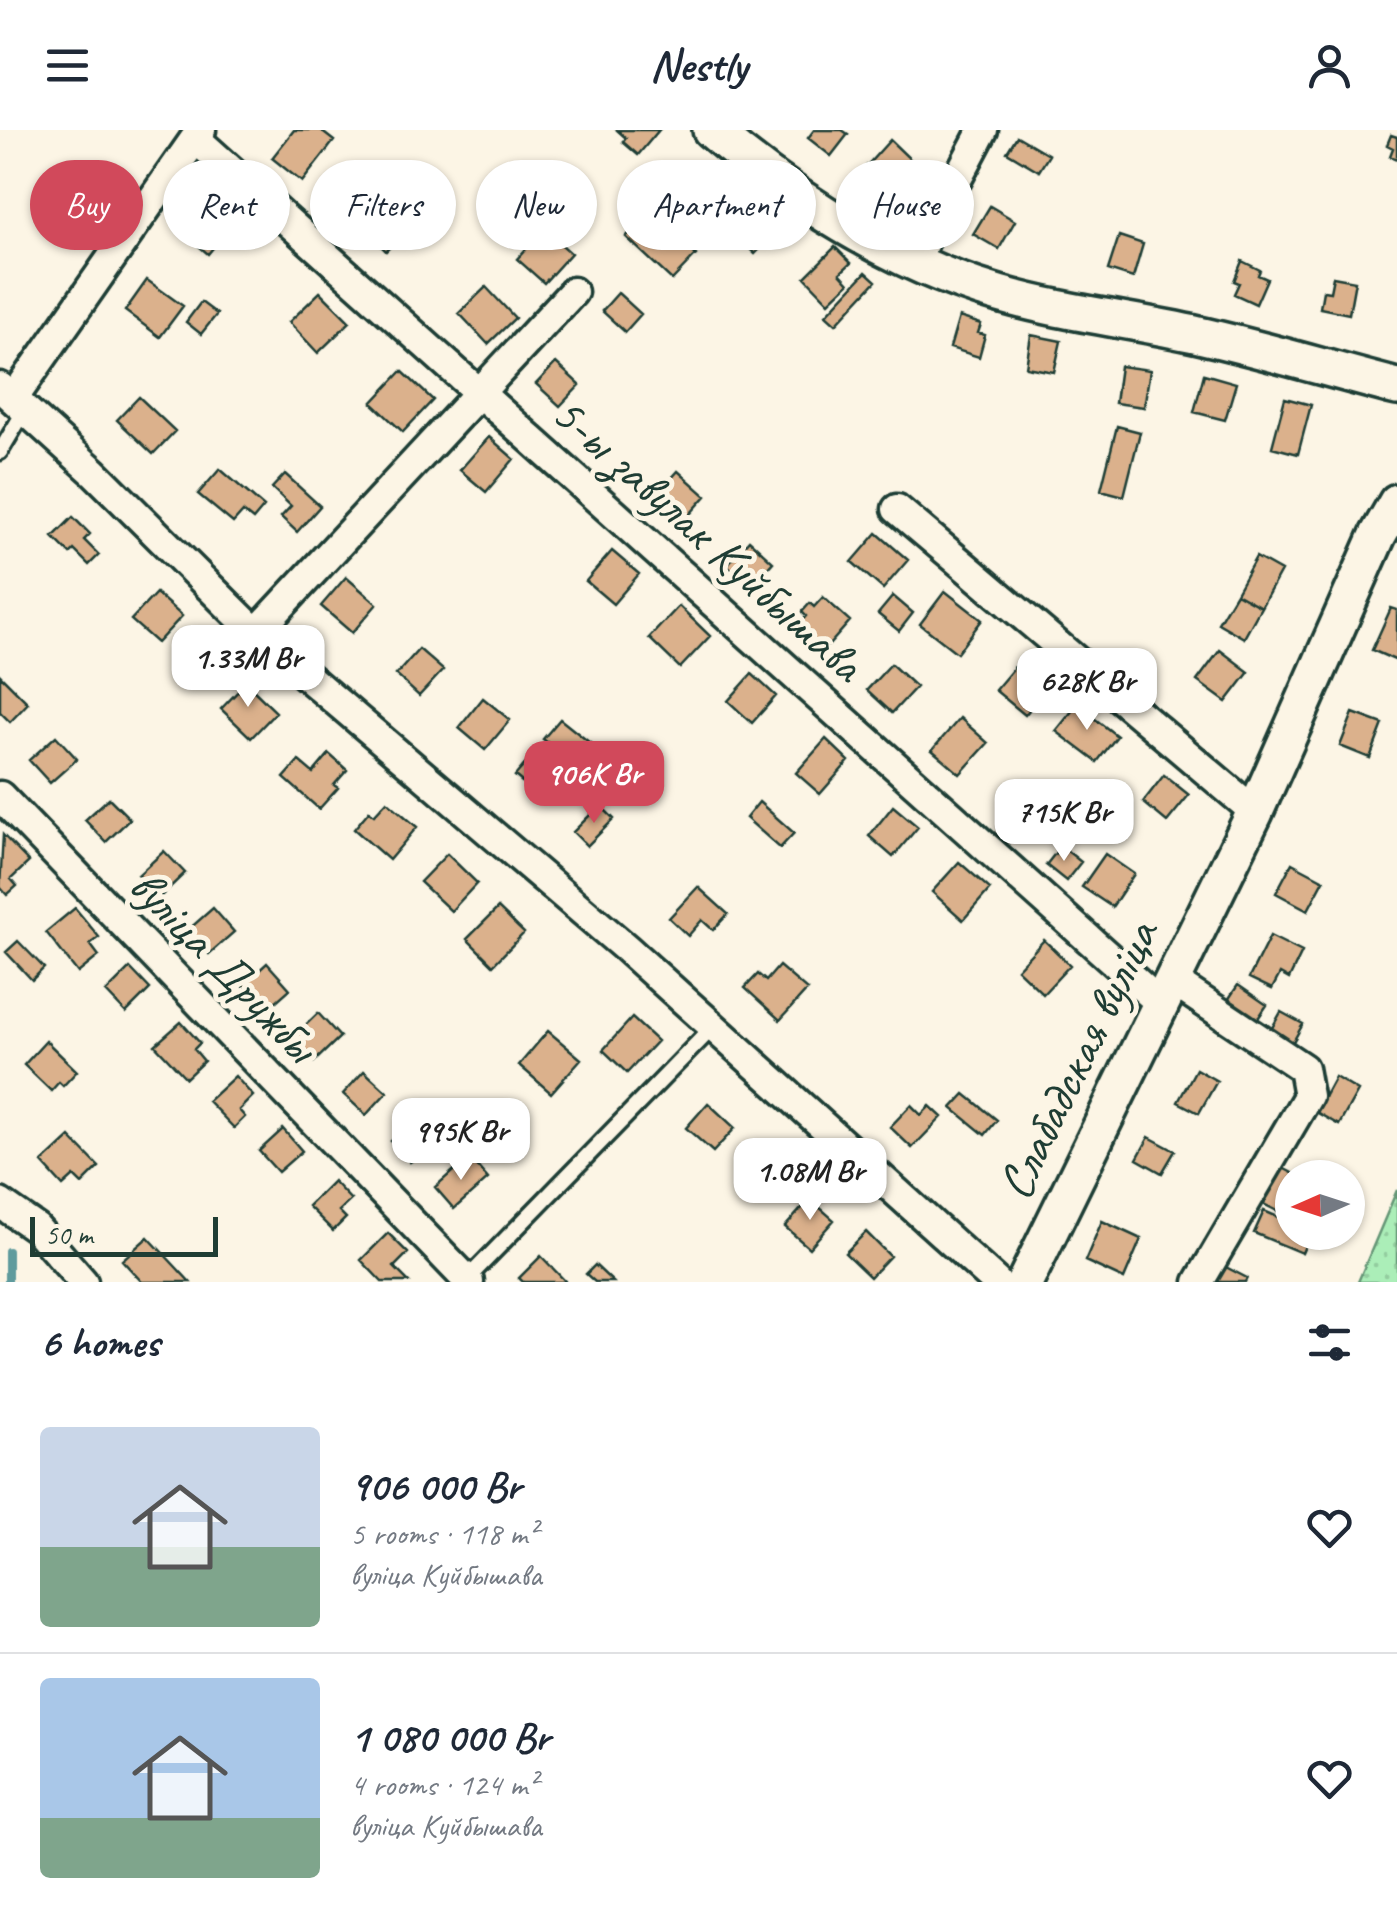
<!DOCTYPE html>
<meta charset="utf-8">
<style>
body{margin:0;font-family:Caveat,sans-serif;background:#f2f2f3;color:#1f2937;height:100vh;display:flex;flex-direction:column;font-size:38px;white-space:nowrap}
*{box-sizing:border-box;margin:0}
p{font-size:32px;color:#747a83}
.icon{flex:none;width:55px;height:55px;fill:none;stroke:currentColor;stroke-width:2;stroke-linecap:round;stroke-linejoin:round}
.map{position:relative;height:1152px;overflow:hidden}
.side{display:flex;flex-direction:column;background:#fff;flex:1}
.side>*{flex:none}
.guide{position:absolute;left:30px;top:30px;width:1338px;height:90px;display:flex;gap:20px}
.needle{width:65px;rotate:267deg}
.fabs{position:absolute;left:1275px;top:1030px;display:grid;gap:20px}
.fabs a{display:grid;place-items:center;width:90px;height:90px;border-radius:50%;background:#fff;box-shadow:0 2px 8px #0004;font-size:50px}
.scale{position:absolute;left:30px;bottom:25px;width:188px;box-sizing:border-box;padding-left:10px;border:5px solid #1f3d34;border-top:0;font-size:28px;line-height:35px;white-space:nowrap;color:#1f3d34;-webkit-text-stroke:8px #fcf5e5;paint-order:stroke}
.price{position:absolute;translate:-50% -85px;padding:0 22px;border-radius:20px;background:#fff;color:#222;font-size:32px;line-height:65px;filter:drop-shadow(0 2px 5px #0008)}
.price::after{content:'';position:absolute;left:50%;top:60px;width:30px;height:22px;margin-left:-15px;background:inherit;clip-path:polygon(0 0,100% 0,50% 100%)}
.price.selected{background:#d1495b;color:#fff}
ul{padding:0;list-style:none}
li{display:flex;align-items:center;gap:30px;height:250px;padding:0 40px}
li+li{border-top:2px solid #e0e1e3}
li span{display:grid;place-items:center;flex:none;width:280px;height:200px;border-radius:10px;color:#555}
li>.icon{margin-inline-start:auto}
span .icon{width:120px;height:120px;fill:#fffc;stroke-width:1}
li b{font-size:42px}
h2{display:flex;justify-content:space-between;align-items:center;height:120px;padding:0 40px;font-size:42px}
.tag{padding:0 35px;border-radius:45px;background:#fff;box-shadow:0 2px 8px #0004;font-size:35px;line-height:90px}
.tag.selected{background:#d1495b;color:#fff}
header{display:flex;justify-content:space-between;align-items:center;height:130px;padding:0 40px;background:#fff;font-size:45px;font-weight:700}
.map>svg:first-child{display:block}
.grass{fill:url(#grass-dots);stroke:#659676;stroke-width:2.5}
.lines{fill:none;stroke-linecap:round;stroke-linejoin:round}
.stream{stroke:#5e9b9d;stroke-width:8}
.building{fill:#dbb18c;stroke:#1f3d34;stroke-width:2.5}
.service-casing{stroke:#1f3d34;stroke-width:21}
.minor-casing{stroke:#1f3d34;stroke-width:35}
.tertiary-casing{stroke:#1f3d34;stroke-width:42}
.service{stroke:#fcf5e5;stroke-width:14}
.minor{stroke:#fcf5e5;stroke-width:28}
.tertiary{stroke:#fcf5e5;stroke-width:35}
.labels{text-anchor:middle;stroke-width:10;stroke-linejoin:round;paint-order:stroke}
.street-label{font-size:50px;fill:#1f3d34;stroke:#fcf5e5}
</style>
<header><svg class="icon" aria-label="menu" viewBox="0 0 24 24"><path d="M4 6h16M4 12h16M4 18h16"/></svg>Nestly<svg class="icon" aria-label="person" viewBox="0 0 24 24"><circle cx="12" cy="8" r="4"/><path d="M4 21q1-7 8-7t8 7"/></svg></header>
<div class="map">
<svg width="1397" height="1152" viewBox="0 0 1397 1152">
<defs>
<pattern id="grass-dots" width="8" height="8" patternUnits="userSpaceOnUse" patternTransform="scale(2.5)"><rect width="8" height="8" fill="#abeeb8"/><path d="M2 2h.1M6 6h.1" fill="none" stroke="#93cd9f" stroke-width="1.8" stroke-linecap="round"/></pattern>
</defs>
<rect width="100%" height="100%" fill="#fcf5e5"/>
<filter id="ink" filterUnits="userSpaceOnUse"><feTurbulence type="fractalNoise" baseFrequency=".01" numOctaves="2"/><feDisplacementMap in="SourceGraphic" scale="20" xChannelSelector="R" yChannelSelector="G"/><feConvolveMatrix kernelMatrix="1 2 1 2 8 2 1 2 1" color-interpolation-filters="sRGB"/></filter>
<g filter="url(#ink)">
<path class="grass" d="M1397,1060v92h-39z"/>
<g class="lines">
<path class="stream" d="M8,1121v31"/>
</g>
<path class="building" d="M294,0h26l14,11 -32,41 -30,-24z
M617,0h42l-21,25 -15,-13 3,-4z
M814,0h28l6,4 -17,22 -23,-18z
M1391,5l6,2v22l-7,-3 3,-8 -6,-3z
M1017,6l32,19 -10,16 -32,-19z
M890,10l25,24 -26,29 -26,-23z
M204,62l32,28 -28,34 -32,-28z
M379,68l30,30 -23,23 -27,-27z
M754,73l26,25 -25,26 -26,-25z
M990,76l25,15 -16,28 -26,-15z
M650,81l46,44 -24,25 -46,-43z
M544,99l27,24 -27,30 -27,-24z
M1119,106l24,8 -10,34 -25,-8z
M835,117l16,16 -11,10 9,10 -20,19 -24,-25z
M1242,131l18,9 -2,5 9,4 -11,25 -22,-10 5,-11 -5,-2z
M866,142l10,9 -40,43 -10,-9z
M1333,147l22,4 -6,33 -29,-6 3,-17 7,1z
M147,150l36,26 -23,31 -35,-26z
M486,157l29,31 -27,26 -29,-31z
M320,162l30,30 -32,31 -29,-31z
M618,163l23,21 -16,18 -23,-21z
M201,172l16,12 -16,20 -15,-12z
M959,187l22,7 -3,9 7,2 -6,22 -29,-9z
M1031,205l30,6 -7,31 -28,-5z
M556,233l24,22 -20,21 -24,-22z
M1120,236l30,4 -6,37 -29,-4z
M402,241l31,29 -30,32 -31,-29z
M1204,244l32,9 -11,37 -31,-8z
M139,267l36,34 -22,23 -36,-34z
M1285,268l26,7 -13,49 -26,-7z
M1117,296l23,6 -16,64 -23,-6z
M489,307l25,22 -28,33 -26,-22z
M220,339l44,38 -11,13 -10,-8 -10,11 -35,-29z
M678,341l28,25 -24,27 -28,-25z
M285,344l35,32 -23,26 -16,-15 10,-11 -19,-18z
M73,387l17,17 -6,6 15,15 -10,10 -15,-15 -4,4 -17,-17z
M877,403l31,27 -25,29 -31,-27z
M749,410l24,22 -22,25 -24,-22z
M612,421l27,23 -26,30 -27,-23z
M1256,427l25,14 -20,36 -25,-14z
M346,447l31,27 -25,29 -31,-27z
M945,461l37,29 -25,33 -37,-29z
M156,463l26,23 -25,27 -26,-23z
M1236,463l25,14 -17,31 -26,-15z
M893,466l20,17 -14,18 -21,-17z
M823,467l27,24 -28,32 -27,-24 11,-13 -4,-4 8,-9 4,4z
M679,476l31,30 -30,32 -31,-30z
M1391,478l6,2v51l-25,-11z
M419,519l24,21 -24,26 -23,-21z
M1220,520l29,22 -23,30 -29,-21z
M1024,526l30,24 -29,35 -30,-25z
M891,534l25,23 -24,26 -25,-23z
M752,544l24,22 -24,27 -24,-22z
M0,545l28,28 -18,19 -10,-10z
M246,553l30,29 -25,26 -30,-29z
M483,568l27,22 -25,30 -26,-22z
M1077,575l40,31 -20,26 -41,-31z
M1353,583l30,11 -13,34 -30,-12z
M960,588l28,25 -28,31 -28,-24z
M560,589l30,24 -17,20 -30,-24z
M56,606l21,23 -27,24 -21,-23z
M826,609l23,22 -29,33 -24,-21z
M540,617l20,18 -25,28 -20,-17z
M329,624l18,16 -13,15 4,3 -19,21 -35,-31 15,-17 14,12z
M1164,645l25,20 -22,27 -24,-20z
M1027,655l27,22 -26,32 -27,-22z
M109,668l21,21 -24,23 -21,-22z
M387,671l30,26 -28,33 -35,-31 15,-18 5,4z
M759,672l35,31 -14,15 -34,-30z
M600,675l14,14 -27,27 -14,-14z
M893,676l25,21 -25,30 -24,-21z
M3,705l26,27 -18,17 6,7 -10,9 -7,-8z
M1061,716l20,16 -15,19 -20,-16z
M164,721l21,22 -26,25 -21,-23z
M447,724l30,29 -26,28 -31,-29z
M1105,724l29,20 -22,33 -30,-20z
M959,732l31,27 -27,31 -31,-28z
M1292,733l32,17 -16,30 -32,-17z
M698,757l30,27 -15,16 -11,-10 -14,16 -19,-18z
M75,778l24,29 -9,7 9,12 -21,17 -32,-41z
M213,778l21,24 -25,22 -21,-24z
M498,778l26,25 -31,32 -26,-26z
M1270,806l32,16 -13,27 -9,-5 -8,15 -23,-11z
M1044,810l26,25 -27,29 -26,-25z
M18,811l26,27 -12,12 -26,-28z
M267,833l23,26 -25,22 -22,-26z
M779,836l28,24 -27,30 -35,-32 13,-14 8,7z
M130,838l20,21 -24,24 -20,-21z
M1238,855l29,20 -12,18 -29,-20z
M1281,882l22,12 -13,23 -22,-12z
M318,883l22,24 -26,25 -22,-24z
M632,888l25,23 -30,32 -24,-23z
M181,892l19,21 -6,6 10,12 -18,17 -31,-33z
M548,901l33,28 -30,34 -32,-28z
M46,911l31,30 -14,15 -4,-4 -8,9 -27,-26z
M1196,939l21,12 -18,32 -21,-11z
M364,941l23,21 -21,23 -23,-21z
M235,946l18,20 -14,14 6,7 -11,11 -26,-27z
M1335,947l23,14 -19,34 -23,-13z
M965,964l32,26 -12,15 -33,-27z
M708,973l27,25 -22,24 -27,-24z
M911,975l10,10 9,-9 12,11 -30,31 -22,-21z
M414,990l25,27 -14,13 -5,-6 -10,8 -19,-21z
M283,999l19,22 -24,21 -19,-21z
M70,1007l29,30 -17,17 -8,-8 -11,10 -21,-23z
M1149,1007l26,14 -13,22 -25,-14z
M469,1027l19,22 -34,30 -19,-22z
M1279,1036l23,12h-10v40l-31,-15z
M333,1051l18,19 -12,11 7,7 -13,13 -25,-25z
M810,1069l24,21 -25,28 -24,-21z
M1264,1081l28,12v9h19l-9,21 -48,-20z
M1102,1091l39,18 -17,40 -39,-18z
M866,1102l24,24 -20,21 -25,-24z
M388,1103l20,20 -14,14 15,15h-27l-21,-22z
M148,1107l42,45h-48l-20,-22z
M541,1126l24,25v1h-42l-4,-4z
M1218,1133l29,15 -2,4h-37z
M595,1135l18,17h-18l-9,-8z"/>
<g class="lines">
<defs>
<path id="service" d="M0,322l25,-42
M464,1152l248,-254"/>
<path id="minor" d="M196,9l964,864
M914,131l69,-131
M0,257l94,85 162,161 370,315 370,334
M13,269l188,-269
M897,379l358,303
M256,503l317,-341
M0,666l469,486
M1171,850l132,88 5,28 -109,186
M0,1073l36,25 47,54"/>
<path id="tertiary" d="M711,0c84,71 181,133 288,164 65,19 134,26 200,41 67,15 132,35 198,52
M1025,1152l230,-470 123,-277 19,-33"/>
</defs>
<use href="#service" class="service-casing"/>
<use href="#minor" class="minor-casing"/>
<use href="#tertiary" class="tertiary-casing"/>
<use href="#service" class="service"/>
<use href="#minor" class="minor"/>
<use href="#tertiary" class="tertiary"/>
</g>
</g>
<g class="labels">
<g class="street-label">
<text transform="translate(709 407) rotate(42)" y="18">5-ы завулак Куйбышава</text>
<text transform="translate(225 834) rotate(46)" y="18">вуліца Дружбы</text>
<text transform="translate(1076 929) rotate(-64)" y="18">Слабадская вуліца</text>
</g>
</g>
</svg>
<div class="fabs">
<a><svg class="needle" viewBox="-14 -14 28 28"><path d="M0-13l5 13h-10z" fill="#e53935"/><path d="M0 13l5-13h-10z" fill="#747a83"/></svg></a>
</div>
<div class="scale">50 m</div>
<b class="price" style="left:248px;top:580px">1.33M Br</b>
<b class="price" style="left:1087px;top:603px">628K Br</b>
<b class="price selected" style="left:594px;top:696px">906K Br</b>
<b class="price" style="left:1064px;top:734px">715K Br</b>
<b class="price" style="left:461px;top:1053px">995K Br</b>
<b class="price" style="left:810px;top:1093px">1.08M Br</b>
<div class="guide">
<a class="tag selected">Buy</a>
<a class="tag">Rent</a>
<a class="tag">Filters</a>
<a class="tag">New</a>
<a class="tag">Apartment</a>
<a class="tag">House</a>
</div>
</div>
<section class="side">
<h2>6 homes<svg class="icon" aria-label="filters" viewBox="0 0 24 24"><path d="M4 7h16M4 17h16"/><circle cx="9" cy="7" r="2"/><circle cx="15" cy="17" r="2"/></svg></h2>
<ul>
<li><span style="background:linear-gradient(#c9d6e8 60%,#7fa58c 0)"><svg class="icon" aria-label="home" viewBox="0 0 24 24"><path d="M3 11l9-7 9 7M6 9v11h12V9"/></svg></span><div><b>906 000 Br</b><p>5 rooms · 118 m²</p><p>вуліца Куйбышава</p></div><svg class="icon" aria-label="heart" viewBox="0 0 24 24"><path d="M12 20l-8-8c-3-5 5-10 8-4 3-6 11-1 8 4z"/></svg></li>
<li><span style="background:linear-gradient(#a9c7e8 70%,#7fa58c 0)"><svg class="icon" aria-label="home" viewBox="0 0 24 24"><path d="M3 11l9-7 9 7M6 9v11h12V9"/></svg></span><div><b>1 080 000 Br</b><p>4 rooms · 124 m²</p><p>вуліца Куйбышава</p></div><svg class="icon" aria-label="heart" viewBox="0 0 24 24"><path d="M12 20l-8-8c-3-5 5-10 8-4 3-6 11-1 8 4z"/></svg></li>
</ul>
</section>
